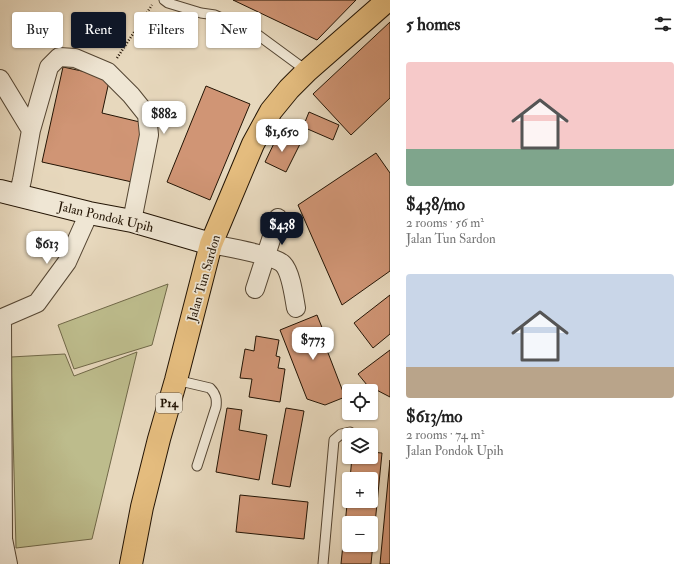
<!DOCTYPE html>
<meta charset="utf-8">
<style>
body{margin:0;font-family:"IM FELL Double Pica",serif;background:#f6f6f6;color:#222;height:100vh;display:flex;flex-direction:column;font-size:15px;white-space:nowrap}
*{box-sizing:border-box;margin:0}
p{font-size:13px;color:#767676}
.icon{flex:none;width:22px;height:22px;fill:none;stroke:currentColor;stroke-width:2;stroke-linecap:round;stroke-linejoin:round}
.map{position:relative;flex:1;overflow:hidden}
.drawer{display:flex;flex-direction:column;background:#fff;width:300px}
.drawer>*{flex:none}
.top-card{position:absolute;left:12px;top:12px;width:318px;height:36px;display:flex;gap:8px}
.tools{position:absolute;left:342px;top:384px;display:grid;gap:8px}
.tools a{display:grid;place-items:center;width:36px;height:36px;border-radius:4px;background:#fff;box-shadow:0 1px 3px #0004;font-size:20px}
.price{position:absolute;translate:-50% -34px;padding:0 9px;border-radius:8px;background:#fff;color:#222;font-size:13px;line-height:26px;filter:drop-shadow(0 1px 2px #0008)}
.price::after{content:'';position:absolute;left:50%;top:24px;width:12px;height:9px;margin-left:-6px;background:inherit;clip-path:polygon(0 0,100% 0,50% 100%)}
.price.on{background:#111827;color:#fff}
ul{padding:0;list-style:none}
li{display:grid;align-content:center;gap:8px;height:212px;padding:0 16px}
li span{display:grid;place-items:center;height:124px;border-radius:4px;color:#555}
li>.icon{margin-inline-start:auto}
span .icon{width:72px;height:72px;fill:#fffc;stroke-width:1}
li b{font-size:17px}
h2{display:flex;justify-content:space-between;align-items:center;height:48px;padding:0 16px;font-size:17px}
.chip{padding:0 14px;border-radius:4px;background:#fff;box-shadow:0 1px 3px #0004;font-size:14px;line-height:36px}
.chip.on{background:#111827;color:#fff}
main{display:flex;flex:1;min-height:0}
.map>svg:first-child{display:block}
.green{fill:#bdbc8c;stroke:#706848}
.building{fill:#d09575;stroke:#231404;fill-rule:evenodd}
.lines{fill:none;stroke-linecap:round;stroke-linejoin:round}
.service-casing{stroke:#544532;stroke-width:11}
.minor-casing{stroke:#544532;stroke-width:20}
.secondary-casing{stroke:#231404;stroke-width:24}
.primary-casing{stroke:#231404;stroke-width:24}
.path{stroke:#231404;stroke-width:2.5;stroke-dasharray:1 2;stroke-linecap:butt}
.service{stroke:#efe6d4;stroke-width:9}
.minor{stroke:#efe6d4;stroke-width:18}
.secondary{stroke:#efe6d4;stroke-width:22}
.primary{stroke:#e4bc7e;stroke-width:22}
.labels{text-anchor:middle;stroke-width:3.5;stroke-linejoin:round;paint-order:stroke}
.shield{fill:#efe6d4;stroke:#605342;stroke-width:1}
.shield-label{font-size:12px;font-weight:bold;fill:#231404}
.street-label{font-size:13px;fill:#231404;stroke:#efe6d4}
</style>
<main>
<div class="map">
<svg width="390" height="564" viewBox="0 0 390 564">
<rect width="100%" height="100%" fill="#e7d8bd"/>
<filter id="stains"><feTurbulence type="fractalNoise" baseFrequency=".005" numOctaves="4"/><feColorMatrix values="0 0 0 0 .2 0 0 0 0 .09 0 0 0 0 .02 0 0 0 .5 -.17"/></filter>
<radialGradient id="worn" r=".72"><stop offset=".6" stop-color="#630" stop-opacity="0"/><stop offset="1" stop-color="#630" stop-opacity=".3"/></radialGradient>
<path class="green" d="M168,284l-16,61 -78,24 -16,-44z
M137,352l-45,187 -76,9 -5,-191 54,-3 9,22z"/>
<path class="building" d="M233,0h123l-39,40z
M390,22v76l-39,37 -38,-41z
M63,67l47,10 -8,36 42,10 -12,59 -90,-20z
M206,86l44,18 -40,96 -43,-18z
M309,112l30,13 -6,15 -30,-13z
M279,133l21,11 -14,28 -21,-10z
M376,153l14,20v98l-48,34 -44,-100z
M390,295v39l-17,14 -19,-25z
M317,315l6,15 -3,2 25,65 -20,8 -18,-6 -27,-69z
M256,336l23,4 -3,16 4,1 -2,11 7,1 -5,33 -31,-5 3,-18 -12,-1 5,-29 9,2z
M390,350v47l-23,-12 -9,-11z
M227,408l15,2 -3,20 28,5 -8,45 -43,-8z
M286,408l18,3 -14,76 -18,-3z
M371,452l11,1 -11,111h-30l8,-79v16h22v-22h-21l2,-22h19zM349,523h22v22h-22z
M390,460v104h-10z
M240,495l68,7 -4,37 -68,-7z"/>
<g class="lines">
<defs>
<path id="service" d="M164,0l4,3 33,10 14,2 16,7 12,10 15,3 49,36
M176,380l34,8c6,6 7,11 6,19l-19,59
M323,564l11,-124 7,-6 9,-2"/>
<path id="minor" d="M0,79l31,51
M18,196l4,-16 9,-50 18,-63 10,-10 16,1 33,14 23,23 16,20 2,20 -17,86
M211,244c15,3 63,11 72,20 8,8 11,33 13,44
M255,289l23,-71
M0,319l37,-16 30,-41 22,-49
M2,319l1,220 5,25"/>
<path id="secondary" d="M0,191l89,22 43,8 79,23"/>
<path id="primary" d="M131,564l11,-57 17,-68 17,-59 35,-136 42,-100 18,-33 18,-22 18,-18 81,-71"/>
</defs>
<use href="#service" class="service-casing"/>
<use href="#minor" class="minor-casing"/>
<use href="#secondary" class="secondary-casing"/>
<use href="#primary" class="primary-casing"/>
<path class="path" d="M117,58l35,-53"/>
<use href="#service" class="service"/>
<use href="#minor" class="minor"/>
<use href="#secondary" class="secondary"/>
<use href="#primary" class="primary"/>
</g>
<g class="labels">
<rect class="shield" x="156" y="393" width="26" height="20" rx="3"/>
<g class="shield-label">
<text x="169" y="407">P14</text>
</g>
<g class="street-label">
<text transform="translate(106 216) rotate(13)" y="5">Jalan Pondok Upih</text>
<text transform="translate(203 278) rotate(-74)" y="5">Jalan Tun Sardon</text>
</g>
</g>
<rect width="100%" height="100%" filter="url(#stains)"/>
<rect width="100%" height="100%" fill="url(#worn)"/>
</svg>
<div class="tools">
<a><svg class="icon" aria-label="locate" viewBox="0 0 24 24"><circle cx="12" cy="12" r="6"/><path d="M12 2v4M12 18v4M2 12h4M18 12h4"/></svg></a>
<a><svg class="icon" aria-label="layers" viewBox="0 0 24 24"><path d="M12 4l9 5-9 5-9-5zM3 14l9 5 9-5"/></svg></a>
<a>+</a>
<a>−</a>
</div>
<b class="price" style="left:164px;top:135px">$882</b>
<b class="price" style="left:282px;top:153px">$1,650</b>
<b class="price on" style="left:282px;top:246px">$438</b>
<b class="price" style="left:47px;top:265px">$613</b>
<b class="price" style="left:313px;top:361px">$773</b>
<div class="top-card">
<a class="chip">Buy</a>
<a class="chip on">Rent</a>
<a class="chip">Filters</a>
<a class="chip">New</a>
</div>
</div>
<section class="drawer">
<h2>5 homes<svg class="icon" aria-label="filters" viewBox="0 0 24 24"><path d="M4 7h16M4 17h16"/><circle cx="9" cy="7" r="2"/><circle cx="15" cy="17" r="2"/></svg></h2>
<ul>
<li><span style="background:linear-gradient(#f6c9c9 70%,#7fa58c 0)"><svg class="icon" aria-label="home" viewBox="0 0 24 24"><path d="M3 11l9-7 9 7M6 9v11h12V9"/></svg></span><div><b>$438/mo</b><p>2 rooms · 56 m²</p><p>Jalan Tun Sardon</p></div></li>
<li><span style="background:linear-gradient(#c9d6e8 75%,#b9a48a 0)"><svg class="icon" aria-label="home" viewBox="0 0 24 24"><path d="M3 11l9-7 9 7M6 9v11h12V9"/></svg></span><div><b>$613/mo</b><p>2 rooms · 74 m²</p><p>Jalan Pondok Upih</p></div></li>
</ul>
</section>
</main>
